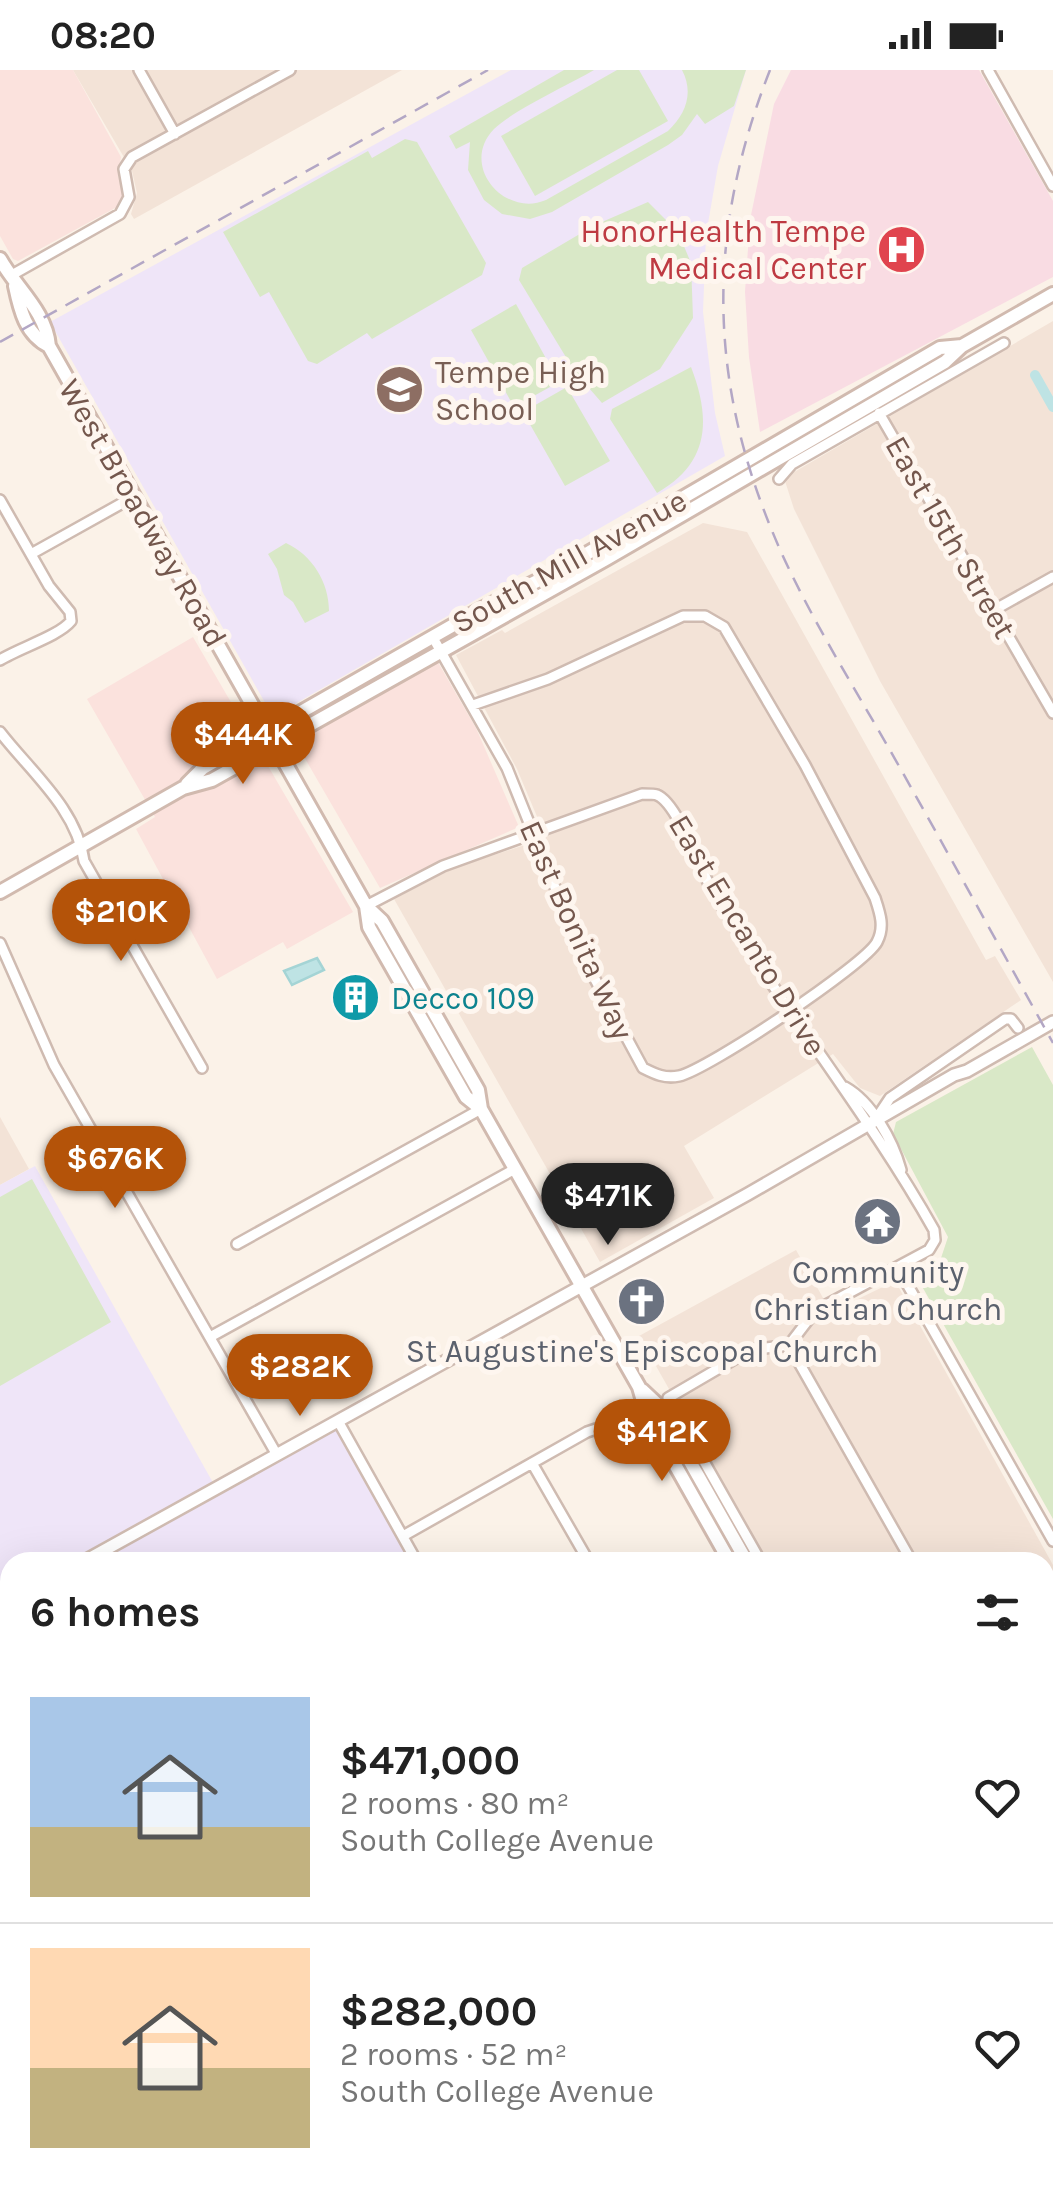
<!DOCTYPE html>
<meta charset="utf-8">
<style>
body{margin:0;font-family:Karla,sans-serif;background:#f6f6f6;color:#222;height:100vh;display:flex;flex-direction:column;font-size:38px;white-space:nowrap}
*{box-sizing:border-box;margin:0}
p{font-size:32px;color:#767676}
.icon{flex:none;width:55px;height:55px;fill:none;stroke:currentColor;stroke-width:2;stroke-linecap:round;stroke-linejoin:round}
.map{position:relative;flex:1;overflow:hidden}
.sheet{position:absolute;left:0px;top:1482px;width:1055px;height:642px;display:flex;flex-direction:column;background:#fff;border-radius:30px 30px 0 0;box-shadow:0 10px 40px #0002}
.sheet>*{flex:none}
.price{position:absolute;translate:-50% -85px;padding:0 22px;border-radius:35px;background:#b45309;color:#fff;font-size:32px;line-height:65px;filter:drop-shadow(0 2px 5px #0008)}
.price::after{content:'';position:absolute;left:50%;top:60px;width:30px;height:22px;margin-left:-15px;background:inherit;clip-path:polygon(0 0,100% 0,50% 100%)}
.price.on{background:#222;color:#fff}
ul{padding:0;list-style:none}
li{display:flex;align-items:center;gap:30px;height:250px;padding:0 30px}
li+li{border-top:2px solid #e0e0e0}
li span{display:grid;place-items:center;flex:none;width:280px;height:200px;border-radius:0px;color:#555}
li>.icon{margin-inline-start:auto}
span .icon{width:120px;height:120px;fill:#fffc;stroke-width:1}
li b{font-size:42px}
h2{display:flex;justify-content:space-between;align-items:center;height:120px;padding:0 30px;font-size:42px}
.status{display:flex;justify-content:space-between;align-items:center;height:70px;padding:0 50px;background:#fff;direction:ltr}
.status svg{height:28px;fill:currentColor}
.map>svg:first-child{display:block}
.residential{fill:#f3e3d7}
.commercial{fill:#fbe2dd}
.education{fill:#efe5f8}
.medical{fill:#f9dce3}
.green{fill:#d9e8c7}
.water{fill:#bee3e4;stroke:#a4d4d5;stroke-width:2.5}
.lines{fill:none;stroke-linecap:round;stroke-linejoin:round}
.canal{stroke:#bee3e4;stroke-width:10}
.minor-casing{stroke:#cfbbb1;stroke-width:14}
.tertiary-casing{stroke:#cfbbb1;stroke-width:16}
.secondary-casing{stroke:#d1baaf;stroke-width:18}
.minor{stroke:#fff;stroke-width:9}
.tertiary{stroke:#fff;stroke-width:11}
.secondary{stroke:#fff;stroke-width:12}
.rail{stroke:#b3a7c5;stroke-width:2.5;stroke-dasharray:15 10;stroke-linecap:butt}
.labels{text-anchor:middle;stroke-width:10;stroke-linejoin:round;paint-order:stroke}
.health-label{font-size:32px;fill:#be3a42;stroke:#fef6ef;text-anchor:end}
.education-label{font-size:32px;fill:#785e54;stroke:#fef6ef;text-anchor:start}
.street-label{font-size:32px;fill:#74574d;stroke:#fef6ef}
.culture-label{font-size:32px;fill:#0d838f;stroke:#fef6ef;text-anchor:start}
.worship-label{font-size:32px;fill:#5b616d;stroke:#fef6ef}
</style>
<div class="status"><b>08:20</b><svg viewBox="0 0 49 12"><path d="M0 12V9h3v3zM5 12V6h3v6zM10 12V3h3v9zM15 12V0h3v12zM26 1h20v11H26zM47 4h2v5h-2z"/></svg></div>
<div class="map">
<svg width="1053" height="2124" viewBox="0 0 1053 2124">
<rect width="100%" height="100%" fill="#fbf2e8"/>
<path class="residential" d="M73,0h329l-268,149 -3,-5 6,-21 -5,-22z
M1053,251v661l-173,-301 -86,-172 -10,-31z
M703,453l44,9 239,428 9,-4 26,44 -141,96 -20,-8 -27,-34 -149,92 30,52 -114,64 -206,-363 60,-31 92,-30 -29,-69 -61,-114 46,-25 3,3z
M0,1047l29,52 -29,16z
M796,1180l35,62 58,-28 9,2 155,279v502l-8,-14v-491h-278l-128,-226z
M10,1549v566l910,1 -15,8h-905v-570z"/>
<path class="commercial" d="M0,0h73l48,87 -3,18 5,21 -6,11 -99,54 -5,-2 -13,-23z
M193,567l160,275 -66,37 -4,-7 -66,37 -81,-150 19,-12 -68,-118z
M436,589l40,69 43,99 -139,61 -84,-145z
M1045,2063l8,20v41h-45l-5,-9h42z"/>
<path class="education" d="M511,0h235l-28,96 -12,69 -3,77 12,101 10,43 -444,256h-7l-6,-4 -218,-386z
M35,1096l181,322 122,-67 79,141h-322l-3,-4 -9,4h-73v41l-10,5v-423z"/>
<path class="medical" d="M791,0h188l74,131v76l-293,155 -11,-75 -4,-65 5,-72 24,-116z"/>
<path class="green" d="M564,0h30c-24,14 -82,41 -100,59 -35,36 10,89 52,71l122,-69c18,-17 26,-38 14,-61h64l-12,36 -29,18 -8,-10 -15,21 -14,10 -116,67 -22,7 -28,-5 -18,-14 -16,-30 2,-28 -14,7 -7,-13z
M617,0h22l29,51 -133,75 -34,-60z
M405,69l12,3 69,121 -4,12 -110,64 -5,-6 -50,31 -9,-3 -39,-69 -9,5 -37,-65 145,-81 4,7z
M648,132l30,30 13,31 2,55 -33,51 -58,34 -27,-31 -56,-92 3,-12 73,-43z
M516,234l43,78 -45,25 -43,-77z
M691,297c20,52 19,96 -34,126l-47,-74 2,-10z
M567,317l43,74 -45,25 -42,-74z
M286,473c26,12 43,39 43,68l-24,12 -12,-21 -9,-7 -7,-26 -9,-15z
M1032,977l21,38v434l-134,-238c1,-14 11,-17 22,-23l7,-21 -55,-103 3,-12z
M32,1109l79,143 -111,64v-189z"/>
<path class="water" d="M317,888l7,12 -32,15 -8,-14z"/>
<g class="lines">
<path class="canal" d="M1035,305l18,32"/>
<defs>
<path id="minor" d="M139,0l36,64
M988,0l65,116
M10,206l110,-62 9,-17 -5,-28 8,-12 158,-87
M879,343l174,300
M779,409l13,-15 212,-121
M0,430l49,86 21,26 1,9c-12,15 -52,27 -71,39
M31,484l104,-58
M994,540l59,-33
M436,573l71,125 76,189 60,111c12,6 22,11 36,8 28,-6 186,-111 198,-134 8,-15 3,-29 -2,-44l-70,-133 -81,-138 -19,-11h-22l-135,63 -75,26
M0,662c30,39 77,77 84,129l118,207
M366,836l77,-40 199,-72c1,0 13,0 15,1 20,8 42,71 53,91 69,119 157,225 224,344l1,10 -6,10 -114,61 -26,34 -39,5 -82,48 93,164
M0,873l54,122 223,390
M845,1017c27,15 48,54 56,83
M876,1049l14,-21 115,-79h6l7,9
M237,1174l244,-135
M898,1198l155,273
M210,1267l305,-168
M789,1275l123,217
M338,1351l79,141
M532,1393l57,99
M403,1466l184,-104 42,-14
M1045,1514l8,-5
M0,1643l10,18
M1045,1663l8,-4
M1045,1780l8,14
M0,1847l10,7
M1045,1993l8,14
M0,2007l10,8
M74,2115l5,9
M242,2115l5,9
M381,2115l5,9
M85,2124l17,-9
M506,2124l17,-9
M782,2124l16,-9"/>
<path id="tertiary" d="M83,1492l665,-368 206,-119 13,-4 86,-49
M0,1538l10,-5"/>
<path id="secondary" d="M0,189c16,29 46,52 49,87l317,560 16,15 96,169 3,19 158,278 8,28 83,147
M15,216c5,24 11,49 34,60
M187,714l16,-16 275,-157 79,-40 383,-223 22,-2
M0,822l183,-104 29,-8 394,-221 339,-197 17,-16 91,-52
M366,836l3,21 97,170 15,12
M642,1320l16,15 89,157
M1045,2034l8,14"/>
</defs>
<use href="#minor" class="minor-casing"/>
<use href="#tertiary" class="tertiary-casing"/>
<use href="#secondary" class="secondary-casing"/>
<use href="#minor" class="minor"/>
<use href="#tertiary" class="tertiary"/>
<use href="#secondary" class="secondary"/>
<path class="rail" d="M770,0c-66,168 -62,319 12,484 31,68 72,133 109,198 55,97 108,194 162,291
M0,272l488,-272"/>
</g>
<defs>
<symbol id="hospital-disc" viewBox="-11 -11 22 22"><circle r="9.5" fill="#e0444e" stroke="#fef6ef"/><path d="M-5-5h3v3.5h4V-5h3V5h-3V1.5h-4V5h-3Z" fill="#fff"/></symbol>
<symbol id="school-disc" viewBox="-11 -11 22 22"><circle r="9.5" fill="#8d6e63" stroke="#fef6ef"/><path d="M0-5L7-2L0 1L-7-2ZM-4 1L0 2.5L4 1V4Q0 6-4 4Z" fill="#fff"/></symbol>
<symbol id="building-disc" viewBox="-11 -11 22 22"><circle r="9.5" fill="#0f9aa8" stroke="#fef6ef"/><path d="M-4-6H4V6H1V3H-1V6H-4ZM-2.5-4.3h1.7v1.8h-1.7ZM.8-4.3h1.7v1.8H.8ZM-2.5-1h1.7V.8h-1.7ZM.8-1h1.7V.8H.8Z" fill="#fff"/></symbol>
<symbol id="temple-disc" viewBox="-11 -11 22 22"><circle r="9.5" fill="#6b7280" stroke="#fef6ef"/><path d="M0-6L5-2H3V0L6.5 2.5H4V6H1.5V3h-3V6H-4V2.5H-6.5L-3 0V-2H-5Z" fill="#fff"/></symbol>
<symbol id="church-disc" viewBox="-11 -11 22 22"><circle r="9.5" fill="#6b7280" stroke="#fef6ef"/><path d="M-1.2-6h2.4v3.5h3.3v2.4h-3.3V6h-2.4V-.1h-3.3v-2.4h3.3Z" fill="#fff"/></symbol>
</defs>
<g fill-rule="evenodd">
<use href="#hospital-disc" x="874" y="152" width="55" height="55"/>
<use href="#school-disc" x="372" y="292" width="55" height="55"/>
<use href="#building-disc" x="328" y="900" width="55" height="55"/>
<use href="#temple-disc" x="850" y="1124" width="55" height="55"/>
<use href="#church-disc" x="614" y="1204" width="55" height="55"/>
</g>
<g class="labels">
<g class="health-label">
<text x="866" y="172">HonorHealth Tempe<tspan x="866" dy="37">Medical Center</tspan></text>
</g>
<g class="education-label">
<text x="435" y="313">Tempe High<tspan x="435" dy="37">School</tspan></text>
</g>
<g class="street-label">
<text transform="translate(143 443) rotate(60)" y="11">West Broadway Road</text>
<text transform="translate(951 467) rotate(60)" y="11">East 15th Street</text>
<text transform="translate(569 491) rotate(-29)" y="11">South Mill Avenue</text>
<text transform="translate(577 860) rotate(66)" y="11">East Bonita Way</text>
<text transform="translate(748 865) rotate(59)" y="11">East Encanto Drive</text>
</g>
<g class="culture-label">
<text x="391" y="939">Decco 109</text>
</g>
<g class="worship-label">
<text x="878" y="1213">Community<tspan x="878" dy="37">Christian Church</tspan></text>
<text x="642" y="1292">St Augustine's Episcopal Church</text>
</g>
</g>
</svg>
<b class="price" style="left:243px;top:717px">$444K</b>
<b class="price" style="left:121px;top:894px">$210K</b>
<b class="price" style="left:115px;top:1141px">$676K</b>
<b class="price on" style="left:608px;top:1178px">$471K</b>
<b class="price" style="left:300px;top:1349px">$282K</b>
<b class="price" style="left:662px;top:1414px">$412K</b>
<section class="sheet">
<h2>6 homes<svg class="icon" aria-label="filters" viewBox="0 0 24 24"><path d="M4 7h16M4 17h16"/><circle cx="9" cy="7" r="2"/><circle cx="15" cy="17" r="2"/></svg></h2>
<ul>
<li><span style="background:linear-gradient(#a9c7e8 65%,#c2b280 0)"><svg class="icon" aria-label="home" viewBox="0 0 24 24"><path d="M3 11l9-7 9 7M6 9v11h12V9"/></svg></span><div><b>$471,000</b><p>2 rooms · 80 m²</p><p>South College Avenue</p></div><svg class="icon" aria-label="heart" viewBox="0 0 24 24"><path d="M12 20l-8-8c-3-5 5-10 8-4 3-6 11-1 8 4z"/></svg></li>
<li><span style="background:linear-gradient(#ffd9b3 60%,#c2b280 0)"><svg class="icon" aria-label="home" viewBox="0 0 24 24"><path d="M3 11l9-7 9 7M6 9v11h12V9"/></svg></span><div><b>$282,000</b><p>2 rooms · 52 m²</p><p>South College Avenue</p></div><svg class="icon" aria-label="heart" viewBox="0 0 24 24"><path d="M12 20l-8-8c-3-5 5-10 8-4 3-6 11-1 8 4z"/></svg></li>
</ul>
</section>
</div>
